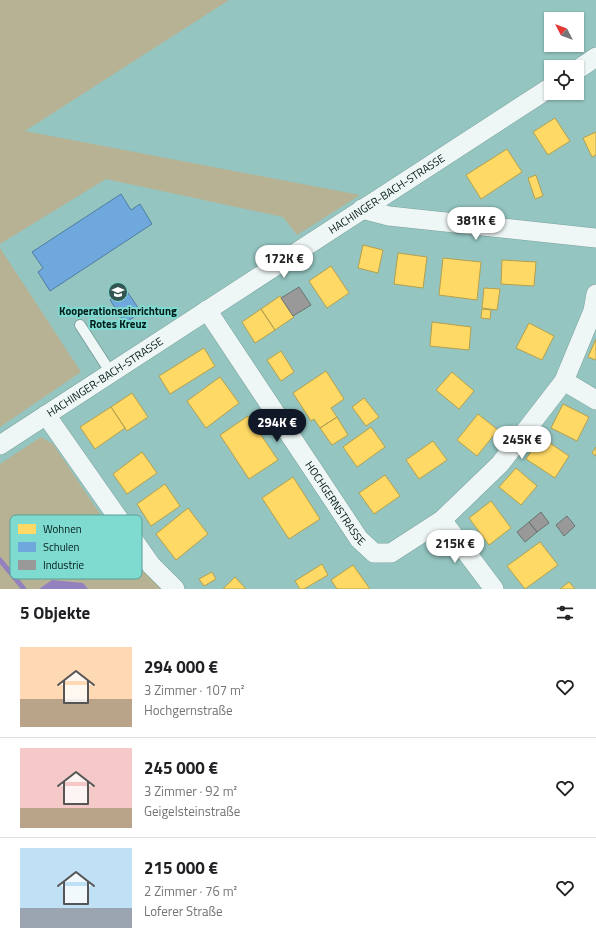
<!DOCTYPE html>
<html lang="de">
<meta charset="utf-8">
<style>
body{margin:0;font-family:"Titillium Web",sans-serif;background:#f6f6f6;color:#202124;height:100vh;display:flex;flex-direction:column;font-size:15px;white-space:nowrap}
*{box-sizing:border-box;margin:0}
p{font-size:13px;color:#757577}
.icon{flex:none;width:22px;height:22px;fill:none;stroke:currentColor;stroke-width:2;stroke-linecap:round;stroke-linejoin:round}
.map{position:relative;height:589px;overflow:hidden}
.drawer{display:flex;flex-direction:column;background:#fff;flex:1}
.drawer>*{flex:none}
.needle{width:26px;rotate:312deg}
.buttons{position:absolute;left:544px;top:12px;display:grid;gap:8px}
.buttons a{display:grid;place-items:center;width:40px;height:40px;border-radius:0px;background:#fff;box-shadow:0 1px 3px #0004;font-size:20px}
.price{position:absolute;translate:-50% -34px;padding:0 9px;border-radius:14px;background:#fff;color:#222;font-size:13px;line-height:26px;filter:drop-shadow(0 1px 2px #0008)}
.price::after{content:'';position:absolute;left:50%;top:24px;width:12px;height:9px;margin-left:-6px;background:inherit;clip-path:polygon(0 0,100% 0,50% 100%)}
.price.selected{background:#111827;color:#fff}
ul{padding:0;list-style:none}
li{display:flex;align-items:center;gap:12px;height:100px;padding:0 20px}
li+li{border-top:1px solid #e0e0e0}
li span{display:grid;place-items:center;flex:none;width:112px;height:80px;border-radius:0px;color:#555}
li>.icon{margin-inline-start:auto}
span .icon{width:48px;height:48px;fill:#fffc;stroke-width:1}
li b{font-size:17px}
h2{display:flex;justify-content:space-between;align-items:center;height:48px;padding:0 20px;font-size:17px}
.map>svg:first-child{display:block}
.green{fill:#b7b293}
.water{fill:#9380be}
.homes{fill:#ffd966;stroke:#b2a04f}
.schools{fill:#6fa8dc;stroke:#4e7da1}
.industry{fill:#999;stroke:#6b7372}
.lines{fill:none;stroke-linecap:round;stroke-linejoin:round}
.stream{stroke:#9380be;stroke-width:5}
.service-casing{stroke:#7aa29e;stroke-width:12}
.minor-casing{stroke:#7aa29e;stroke-width:20}
.service{stroke:#eff6f6;stroke-width:10}
.minor{stroke:#eff6f6;stroke-width:19}
.labels{text-anchor:middle;stroke-width:4;stroke-linejoin:round;paint-order:stroke}
.street-label{font-size:11px;fill:#001a18;stroke:#7fdad0}
.poi-label{font-size:11px;font-weight:bold;fill:#001a18;stroke:#7fdad0}
.key{fill:#7fdad0;stroke:#59a099;stroke-width:1}
.key-label{font-size:11px;fill:#001a18}
</style>
<div class="map">
<svg width="596" height="589" viewBox="0 0 596 589">
<rect width="100%" height="100%" fill="#94c5c0"/>
<path class="green" d="M0,0h229l-204,131 335,64 -63,40 -14,-18 -177,-38 -106,65z
M0,248l81,124 -81,55z
M41,437l12,7 74,110 34,35h-161v-125z"/>
<path class="water" d="M52,580l31,3 5,6h-49z"/>
<path class="homes" d="M555,118l15,23 -22,14 -15,-23z
M596,132v23l-4,2 -9,-19z
M507,149l15,23 -41,27 -15,-24z
M536,175l7,21 -8,3 -7,-21z
M363,245l20,5 -5,23 -20,-5z
M398,253l29,4 -4,31 -29,-4z
M443,258l38,4 -4,38 -38,-5z
M502,260l34,2 -2,24 -33,-2z
M331,266l18,27 -22,15 -18,-27z
M484,288l16,1 -3,21 -15,-2z
M280,296l14,21 -19,13 -14,-21z
M261,309l14,21 -20,13 -13,-21z
M482,309l9,1 -1,9 -9,-1z
M432,322l39,5 -2,23 -39,-4z
M529,323l25,13 -12,24 -26,-12z
M596,339v21l-8,-3z
M204,348l11,18 -45,28 -11,-18z
M281,351l13,21 -13,9 -14,-21z
M326,371l18,28 -13,9 6,9 -17,11 -6,-9 -3,2 -18,-28z
M452,372l22,19 -15,18 -23,-19z
M220,377l19,26 -33,25 -19,-27z
M132,393l16,24 -21,14 -16,-24z
M364,398l15,19 -13,9 -14,-19z
M563,404l26,13 -12,24 -26,-13z
M111,407l14,21 -30,21 -15,-22z
M478,414l20,16 -21,26 -20,-16z
M248,416l30,44 -29,19 -29,-44z
M337,417l11,18 -16,10 -12,-17z
M371,427l14,20 -28,20 -14,-20z
M541,437l28,19 -14,22 -29,-19z
M433,441l14,19 -28,19 -13,-19z
M596,447v9l-4,-3z
M142,452l15,21 -30,21 -14,-20z
M516,468l21,18 -16,19 -22,-18z
M385,475l15,21 -26,18 -15,-21z
M293,477l27,42 -31,20 -27,-41z
M165,484l15,22 -29,20 -14,-22z
M491,501l20,27 -22,17 -20,-27z
M188,508l20,26 -32,26 -20,-26z
M540,542l18,23 -33,24 -18,-23z
M322,564l6,11 -24,14h-4l-5,-8z
M353,565l17,24h-33l-6,-9z
M212,572l4,7 -12,7 -5,-7z
M235,577l11,12h-23z
M569,582l6,7h-15z"/>
<path class="schools" d="M121,194l10,16 9,-6 12,20 -102,67 -12,-19 5,-4 -11,-16z
M126,290l15,22 -16,11 -15,-23z"/>
<path class="industry" d="M299,287l12,18 -18,11 -12,-18z
M541,512l8,11 -12,9 -8,-10z
M567,516l8,10 -11,10 -8,-11z
M529,522l8,10 -12,10 -8,-10z"/>
<g class="lines">
<path class="stream" d="M0,560l24,29"/>
<defs>
<path id="service" d="M80,325l31,48"/>
<g id="minor">
<path d="M577,70l19,-13"/>
<path d="M362,209l27,7 207,22"/>
<path id="s1" d="M207,310l152,229 15,14h17l51,-33 58,-56 64,-83 29,-70 3,-17"/>
<path d="M564,381l32,19"/>
<path d="M46,415l105,150 24,24"/>
<path id="s2" d="M0,445l551,-358"/>
<path d="M442,520l52,69"/>
</g>
</defs>
<use href="#service" class="service-casing"/>
<use href="#minor" class="minor-casing"/>
<use href="#service" class="service"/>
<use href="#minor" class="minor"/>
</g>
<defs>
<symbol id="school-disc" viewBox="-11 -11 22 22"><circle r="9.5" fill="#345653" stroke="#7fdad0"/><path d="M0-5L7-2L0 1L-7-2ZM-4 1L0 2.5L4 1V4Q0 6-4 4Z" fill="#fff"/></symbol>
</defs>
<g fill-rule="evenodd">
<use href="#school-disc" x="107" y="281" width="22" height="22"/>
</g>
<g class="labels">
<g class="street-label">
<text dy="4" stroke="none"><textPath href="#s2" startOffset="461">HACHINGER-BACH-STRASSE</textPath></text>
<text dy="4" stroke="none"><textPath href="#s2" startOffset="125">HACHINGER-BACH-STRASSE</textPath></text>
<text dy="4" stroke="none"><textPath href="#s1" startOffset="232">HOCHGERNSTRASSE</textPath></text>
</g>
<g class="poi-label">
<text x="118" y="315">Kooperationseinrichtung<tspan x="118" dy="13">Rotes Kreuz</tspan></text>
</g>
</g>
<rect x="10" y="515" width="132" height="64" rx="6" class="key"/>
<rect x="18" y="524" width="18" height="10" fill="#ffd966"/>
<rect x="18" y="542" width="18" height="10" fill="#6fa8dc"/>
<rect x="18" y="560" width="18" height="10" fill="#999"/>
<g class="key-label">
<text x="43" y="533">Wohnen</text>
<text x="43" y="551">Schulen</text>
<text x="43" y="569">Industrie</text>
</g>
</svg>
<div class="buttons">
<a><svg class="needle" viewBox="-14 -14 28 28"><path d="M0-13l5 13h-10z" fill="#e53935"/><path d="M0 13l5-13h-10z" fill="#757577"/></svg></a>
<a><svg class="icon" aria-label="locate" viewBox="0 0 24 24"><circle cx="12" cy="12" r="6"/><path d="M12 2v4M12 18v4M2 12h4M18 12h4"/></svg></a>
</div>
<b class="price" style="left:476px;top:241px">381K €</b>
<b class="price" style="left:284px;top:279px">172K €</b>
<b class="price selected" style="left:277px;top:443px">294K €</b>
<b class="price" style="left:522px;top:460px">245K €</b>
<b class="price" style="left:455px;top:564px">215K €</b>
</div>
<section class="drawer">
<h2>5 Objekte<svg class="icon" aria-label="filters" viewBox="0 0 24 24"><path d="M4 7h16M4 17h16"/><circle cx="9" cy="7" r="2"/><circle cx="15" cy="17" r="2"/></svg></h2>
<ul>
<li><span style="background:linear-gradient(#ffd9b3 65%,#b9a48a 0)"><svg class="icon" aria-label="home" viewBox="0 0 24 24"><path d="M3 11l9-7 9 7M6 9v11h12V9"/></svg></span><div><b>294 000 €</b><p>3 Zimmer · 107 m²</p><p>Hochgernstraße</p></div><svg class="icon" aria-label="heart" viewBox="0 0 24 24"><path d="M12 20l-8-8c-3-5 5-10 8-4 3-6 11-1 8 4z"/></svg></li>
<li><span style="background:linear-gradient(#f6c9c9 75%,#b9a48a 0)"><svg class="icon" aria-label="home" viewBox="0 0 24 24"><path d="M3 11l9-7 9 7M6 9v11h12V9"/></svg></span><div><b>245 000 €</b><p>3 Zimmer · 92 m²</p><p>Geigelsteinstraße</p></div><svg class="icon" aria-label="heart" viewBox="0 0 24 24"><path d="M12 20l-8-8c-3-5 5-10 8-4 3-6 11-1 8 4z"/></svg></li>
<li><span style="background:linear-gradient(#bfe0f5 75%,#9aa5b1 0)"><svg class="icon" aria-label="home" viewBox="0 0 24 24"><path d="M3 11l9-7 9 7M6 9v11h12V9"/></svg></span><div><b>215 000 €</b><p>2 Zimmer · 76 m²</p><p>Loferer Straße</p></div><svg class="icon" aria-label="heart" viewBox="0 0 24 24"><path d="M12 20l-8-8c-3-5 5-10 8-4 3-6 11-1 8 4z"/></svg></li>
</ul>
</section>
